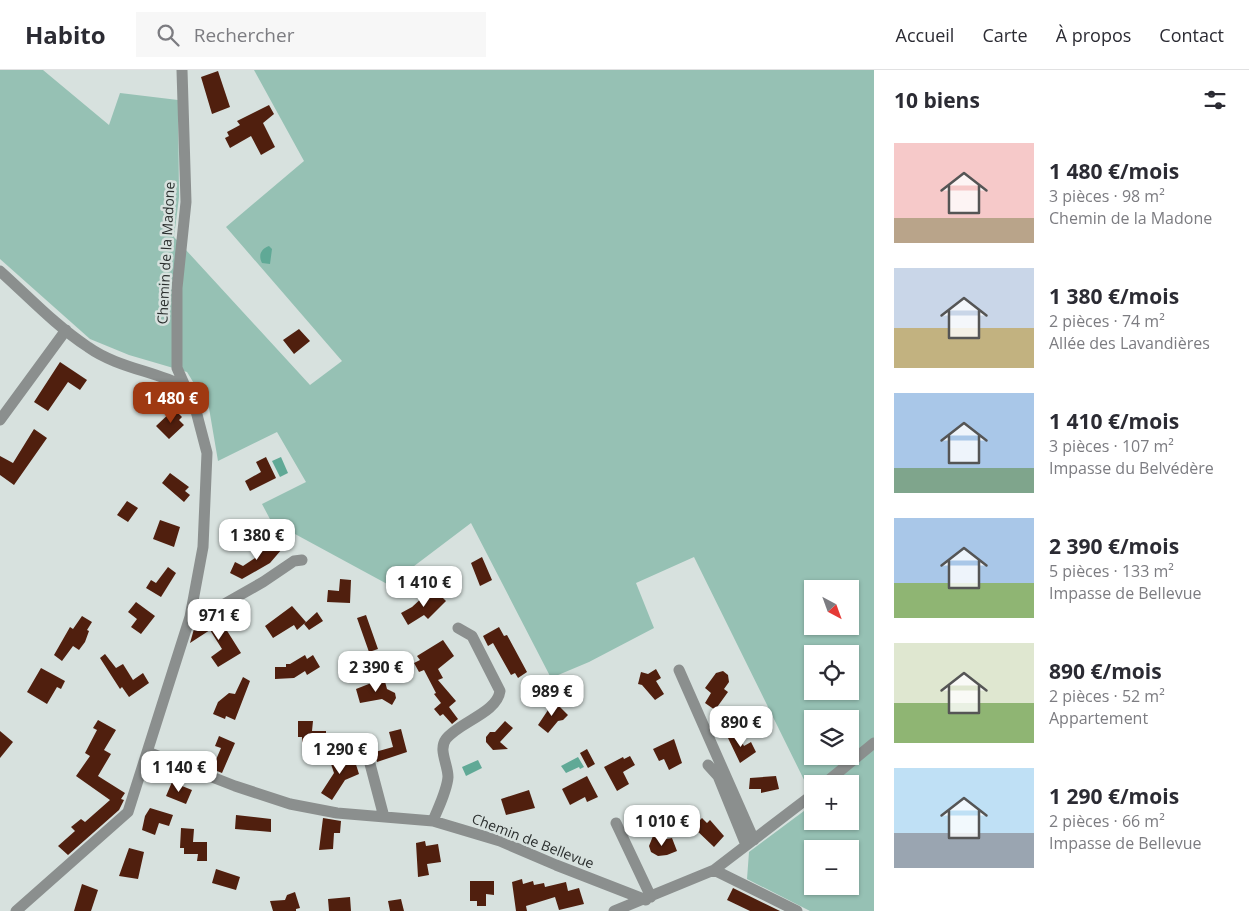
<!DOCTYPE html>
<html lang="fr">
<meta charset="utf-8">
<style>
body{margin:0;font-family:"Open Sans",sans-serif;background:#f7f7f7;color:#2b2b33;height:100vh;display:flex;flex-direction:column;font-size:19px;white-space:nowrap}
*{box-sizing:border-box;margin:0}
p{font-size:16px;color:#7c7c81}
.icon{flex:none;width:28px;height:28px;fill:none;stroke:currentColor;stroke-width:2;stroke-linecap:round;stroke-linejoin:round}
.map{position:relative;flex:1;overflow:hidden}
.details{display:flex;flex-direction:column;background:#fff;width:375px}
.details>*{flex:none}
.needle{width:32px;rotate:139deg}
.tools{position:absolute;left:804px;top:510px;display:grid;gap:10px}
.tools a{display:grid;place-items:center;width:55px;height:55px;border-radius:0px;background:#fff;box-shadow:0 1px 4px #0004;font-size:25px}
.price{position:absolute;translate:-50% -42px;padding:0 11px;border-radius:10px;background:#fff;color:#222;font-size:16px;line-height:32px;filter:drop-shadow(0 1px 2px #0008)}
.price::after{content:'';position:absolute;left:50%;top:30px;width:15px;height:11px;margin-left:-8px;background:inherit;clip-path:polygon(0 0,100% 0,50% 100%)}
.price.current{background:#9f3912;color:#fff}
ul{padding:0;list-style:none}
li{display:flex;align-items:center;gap:15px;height:125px;padding:0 20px}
li span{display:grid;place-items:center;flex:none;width:140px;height:100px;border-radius:0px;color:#555}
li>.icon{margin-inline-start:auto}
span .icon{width:60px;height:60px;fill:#fffc;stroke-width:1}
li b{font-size:21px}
h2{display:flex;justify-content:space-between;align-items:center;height:60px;padding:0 20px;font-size:21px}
header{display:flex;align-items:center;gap:30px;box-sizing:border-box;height:70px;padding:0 25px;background:#fff;border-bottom:1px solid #e1e1e2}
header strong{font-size:24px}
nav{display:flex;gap:28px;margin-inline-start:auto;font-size:18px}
.search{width:350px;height:45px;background:#f7f7f7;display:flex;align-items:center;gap:12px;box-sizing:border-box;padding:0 18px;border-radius:0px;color:#7c7c81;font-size:19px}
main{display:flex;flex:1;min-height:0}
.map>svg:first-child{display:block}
.green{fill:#96c1b4;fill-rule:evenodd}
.water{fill:#60a996}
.building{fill:#501f0e}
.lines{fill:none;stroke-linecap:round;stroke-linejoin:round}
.minor{stroke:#8b8f8e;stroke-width:11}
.labels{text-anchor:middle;stroke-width:5;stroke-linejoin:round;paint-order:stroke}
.street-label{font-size:14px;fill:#2a2e2d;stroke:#d7e1de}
</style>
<header>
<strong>Habito</strong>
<div class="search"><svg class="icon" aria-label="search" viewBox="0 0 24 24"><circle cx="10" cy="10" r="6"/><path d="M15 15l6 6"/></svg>Rechercher</div>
<nav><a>Accueil</a><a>Carte</a><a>À propos</a><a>Contact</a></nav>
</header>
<main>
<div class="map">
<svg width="874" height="841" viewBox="0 0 874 841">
<rect width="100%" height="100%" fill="#d7e1de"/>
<path class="green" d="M0,0h43l66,55 11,-32 58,7 1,97 -5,40 136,148 32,-24 -116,-134 78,-66 -50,-91h620v841h-64l-63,-32 2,-27 63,-47v16h38v-37h-38v12l-118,-239 -58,26 18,45 -65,34 -38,16 -80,-155 -82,62 -118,-64 -9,-17 44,-22 -29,-50 -59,29 -9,-53 -22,-36 -58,-17 -39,-16 -90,-80zM812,519h38v37h-38zM812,584h38v37h-38zM812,649h38v37h-38zM812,779h38v37h-38z"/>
<path class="water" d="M269,176l3,3 -2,15 -8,-1c-4,-8 -1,-14 7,-17z
M281,387l7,16 -8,4 -8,-16z
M578,687l6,10 -4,2 -1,-2 -13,6 -5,-7z
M478,690l4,8 -16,8 -4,-9z"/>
<path class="building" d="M218,1l12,36 -18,7 -11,-37z
M269,35l5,9 -11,9 12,24 -14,8 -10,-19 -21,12 -5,-10 4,-2 -2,-4 13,-7 -3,-4z
M299,259l11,12 -16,13 -11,-14z
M60,292l27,18 -7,10 -12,-8 -20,29 -14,-9z
M174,339l8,8 -3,3 5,5 -15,14 -13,-13z
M34,359l13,9 -33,47 -14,-10v-19l13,7z
M266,387l10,21 -26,13 -5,-10 16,-9 -5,-10z
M170,403l19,14 -4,4 5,4 -6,7 -22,-19z
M127,431l11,7 -10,14 -11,-7z
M160,450l20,7 -6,20 -21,-8z
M272,470l10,9 -12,14 -28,16 -12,-6 5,-11 8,4 12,-8z
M482,487l10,23 -12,6 -9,-23z
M168,497l8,6 -15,24 -15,-9 5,-8 5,3z
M340,509l11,1 -1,23 -23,-1 1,-12 11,1z
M436,521l10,10 -18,18 -4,-4 -16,10 -7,-12 11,-6 13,-12 3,4z
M136,532l19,14 -14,18 -10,-7 6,-8 -9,-7z
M292,536l14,16 -9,8 -3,-5 -21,13 -8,-12z
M317,542l6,9 -14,9 -5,-6z
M366,545l12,34 -9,3 -12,-34z
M82,546l10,6 -5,8 2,1 -4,11 -6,8 -6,-4 -11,15 -8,-6 16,-28 3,2z
M219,548l22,35 -23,14 -7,-10 11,-8 -12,-19 -20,13 4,-14 8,-6 4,-1 2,3z
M499,557l5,9 3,-1 20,37 -9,6 -3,-5 -4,2 -18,-32 -5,3 -5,-10z
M443,570l11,16 -16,13 5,9 -5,2 18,21 -7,6 9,12 -6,5 -9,-10 -3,2 -6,-7 7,-6 -7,-9 2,-1 -12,-23 -5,2 -5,-9 6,-3 -3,-4z
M105,584l11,14 7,-4 10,16 10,-7 6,10 -20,14 -7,-10 -2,2 -20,-31z
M305,585l2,4 6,-4 7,12 -13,8 -2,-4 -11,7 -19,1v-12h11v-3h4z
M41,598l24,13 -4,8 -4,-2 -10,17 -20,-12z
M656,599l5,9 -5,3 8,13 -9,6 -13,-15 -4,-1 3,-12 7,2z
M723,601l5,4 1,7 -5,7 4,3 -13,18 -10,-7 6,-10 -6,-5 11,-15z
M243,607l7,4 -15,39 -9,-4 -1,3 -12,-5 5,-12 11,-9 6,1z
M384,608l3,11 8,4 1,5 -4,7 -10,-6 -22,4 -4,-14z
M554,631l14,14 -5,5 -5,1 -10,12 -10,-8z
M718,647l6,10 -9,6 -5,-11z
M98,650l18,10 -12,20 7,4 -13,22 27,17 -4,6 3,1 -5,10 -51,45 -10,-9 17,-15 -4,-4 10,-8 4,3 25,-22 -34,-24 14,-20 -5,-3 12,-23 -4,-2z
M298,651h15l-1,10h14v13l-24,1v-8h-4z
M505,651l8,7 -13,14 8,7 -15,1 -7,-8v-5l4,-5h5z
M401,659l6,23 -30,10 -2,-10 18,-5 -4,-15z
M0,661l13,11 -13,16z
M737,663l7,13 7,-4 5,10 -16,11 -12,-25z
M219,666l16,7 -13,30 -10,-4 9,-21 -6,-2z
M674,669l8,24 -13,7 -5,-11 -5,2 -6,-12z
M587,679l8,15 -7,4 -8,-15z
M353,685l6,19 -14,6 -13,20 -11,-7 13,-20 -4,-12z
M630,686l5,9 -12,7 6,12 -12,7 -13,-24 19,-10 1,2z
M587,706l11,21 -11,5 -2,-5 -15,8 -8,-16z
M776,706l3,13 -18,4v-4h-12l1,-11z
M172,712l20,8 -6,14 -20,-8z
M529,720l6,18 -29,7 -5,-16z
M150,738l23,7 -4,11 -10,-3 -4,12 -13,-5 3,-14z
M236,745l35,4v13l-36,-3z
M323,748l18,3 -1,12h-6l-1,16 -14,1z
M702,748l5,5 3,-3 14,16 -10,11 -21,-20z
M181,758l13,1 -1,13h14v19h-10l1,-7h-14v-6h-4z
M653,766l7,4 12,-2 5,13 -10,4 -9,1 -7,-4 -2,-6z
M425,771l1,5 12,-2 3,18 -14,2 2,11 -11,2 -2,-34z
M129,778l15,4 -6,27 -19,-3z
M216,799l24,8 -4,13 -24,-7z
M522,809l1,5 10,-3 1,4 10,-2 1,4 21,-5 2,9 11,-3 5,16 -25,6 -4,-13 -29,9 1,5h-11l-4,-29z
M470,811h24v14l-8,-1v12h-9v-5h-7z
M82,814l16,6 -7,21h-17z
M733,818l47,23h-30l-23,-11z
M295,822l5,16 -4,1v2h-23l-3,-10 15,-1 2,-5z
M350,827l1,14h-22l-1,-12z
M401,829l3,12h-14l-2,-10z"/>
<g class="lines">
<path class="minor" d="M0,201c28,25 56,55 88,76 28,20 65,24 96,39
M0,350l66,-90
M190,547l15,-2 58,-33 31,-21 8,-1
M679,600l75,170
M364,671l20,76
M148,682l87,34 55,18 47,9 96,8 67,20 56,24 90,35
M708,695l10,11 28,69
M824,714l50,-41
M433,751c5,-13 14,-30 15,-44 0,-13 -10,-27 -2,-38 13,-17 51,-26 54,-48l-28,-55 -14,-8
M616,753l35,74
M714,800l98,-75
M16,841l112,-99 62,-195 13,-70 4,-94 -11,-42 -19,-43v-80l9,-86 -4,-132
M614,841l100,-41 83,41"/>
</g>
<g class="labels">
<g class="street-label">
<text transform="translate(166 183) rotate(-87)" y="5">Chemin de la Madone</text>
<text transform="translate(533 771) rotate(21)" y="5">Chemin de Bellevue</text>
</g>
</g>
</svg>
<div class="tools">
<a><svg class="needle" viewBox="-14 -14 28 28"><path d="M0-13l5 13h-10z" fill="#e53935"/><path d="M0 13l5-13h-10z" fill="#7c7c81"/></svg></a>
<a><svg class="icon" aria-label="locate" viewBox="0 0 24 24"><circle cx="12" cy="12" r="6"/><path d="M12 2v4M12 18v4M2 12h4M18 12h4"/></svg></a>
<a><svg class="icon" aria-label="layers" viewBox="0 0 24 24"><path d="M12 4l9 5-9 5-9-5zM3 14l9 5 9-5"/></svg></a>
<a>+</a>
<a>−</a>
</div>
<b class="price current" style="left:171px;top:354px">1 480 €</b>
<b class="price" style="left:257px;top:491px">1 380 €</b>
<b class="price" style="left:424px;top:538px">1 410 €</b>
<b class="price" style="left:219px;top:571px">971 €</b>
<b class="price" style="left:376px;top:623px">2 390 €</b>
<b class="price" style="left:552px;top:647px">989 €</b>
<b class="price" style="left:741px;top:678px">890 €</b>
<b class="price" style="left:340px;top:705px">1 290 €</b>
<b class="price" style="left:179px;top:723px">1 140 €</b>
<b class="price" style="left:662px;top:777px">1 010 €</b>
</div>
<section class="details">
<h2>10 biens<svg class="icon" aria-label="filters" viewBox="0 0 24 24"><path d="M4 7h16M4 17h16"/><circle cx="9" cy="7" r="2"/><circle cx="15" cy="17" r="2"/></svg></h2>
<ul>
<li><span style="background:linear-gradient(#f6c9c9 75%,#b9a48a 0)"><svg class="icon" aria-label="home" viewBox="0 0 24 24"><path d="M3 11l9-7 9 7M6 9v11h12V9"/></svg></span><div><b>1 480 €/mois</b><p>3 pièces · 98 m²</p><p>Chemin de la Madone</p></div></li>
<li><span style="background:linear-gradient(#c9d6e8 60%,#c2b280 0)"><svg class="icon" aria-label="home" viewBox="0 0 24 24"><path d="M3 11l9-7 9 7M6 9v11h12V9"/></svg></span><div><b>1 380 €/mois</b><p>2 pièces · 74 m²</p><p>Allée des Lavandières</p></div></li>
<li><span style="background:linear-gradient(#a9c7e8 75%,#7fa58c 0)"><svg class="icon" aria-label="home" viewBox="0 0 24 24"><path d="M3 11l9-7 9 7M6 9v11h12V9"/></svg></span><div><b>1 410 €/mois</b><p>3 pièces · 107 m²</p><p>Impasse du Belvédère</p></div></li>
<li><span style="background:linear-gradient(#a9c7e8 65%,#8fb573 0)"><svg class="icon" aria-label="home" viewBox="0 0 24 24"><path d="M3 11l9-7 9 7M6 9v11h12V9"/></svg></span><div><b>2 390 €/mois</b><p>5 pièces · 133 m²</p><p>Impasse de Bellevue</p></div></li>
<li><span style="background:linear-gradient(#dfe7d0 60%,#8fb573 0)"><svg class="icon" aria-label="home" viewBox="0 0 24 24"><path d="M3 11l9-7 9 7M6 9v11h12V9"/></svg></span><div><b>890 €/mois</b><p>2 pièces · 52 m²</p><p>Appartement</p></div></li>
<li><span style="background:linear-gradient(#bfe0f5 65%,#9aa5b1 0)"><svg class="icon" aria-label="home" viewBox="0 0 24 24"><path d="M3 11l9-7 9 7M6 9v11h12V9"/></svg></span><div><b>1 290 €/mois</b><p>2 pièces · 66 m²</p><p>Impasse de Bellevue</p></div></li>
</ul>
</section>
</main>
